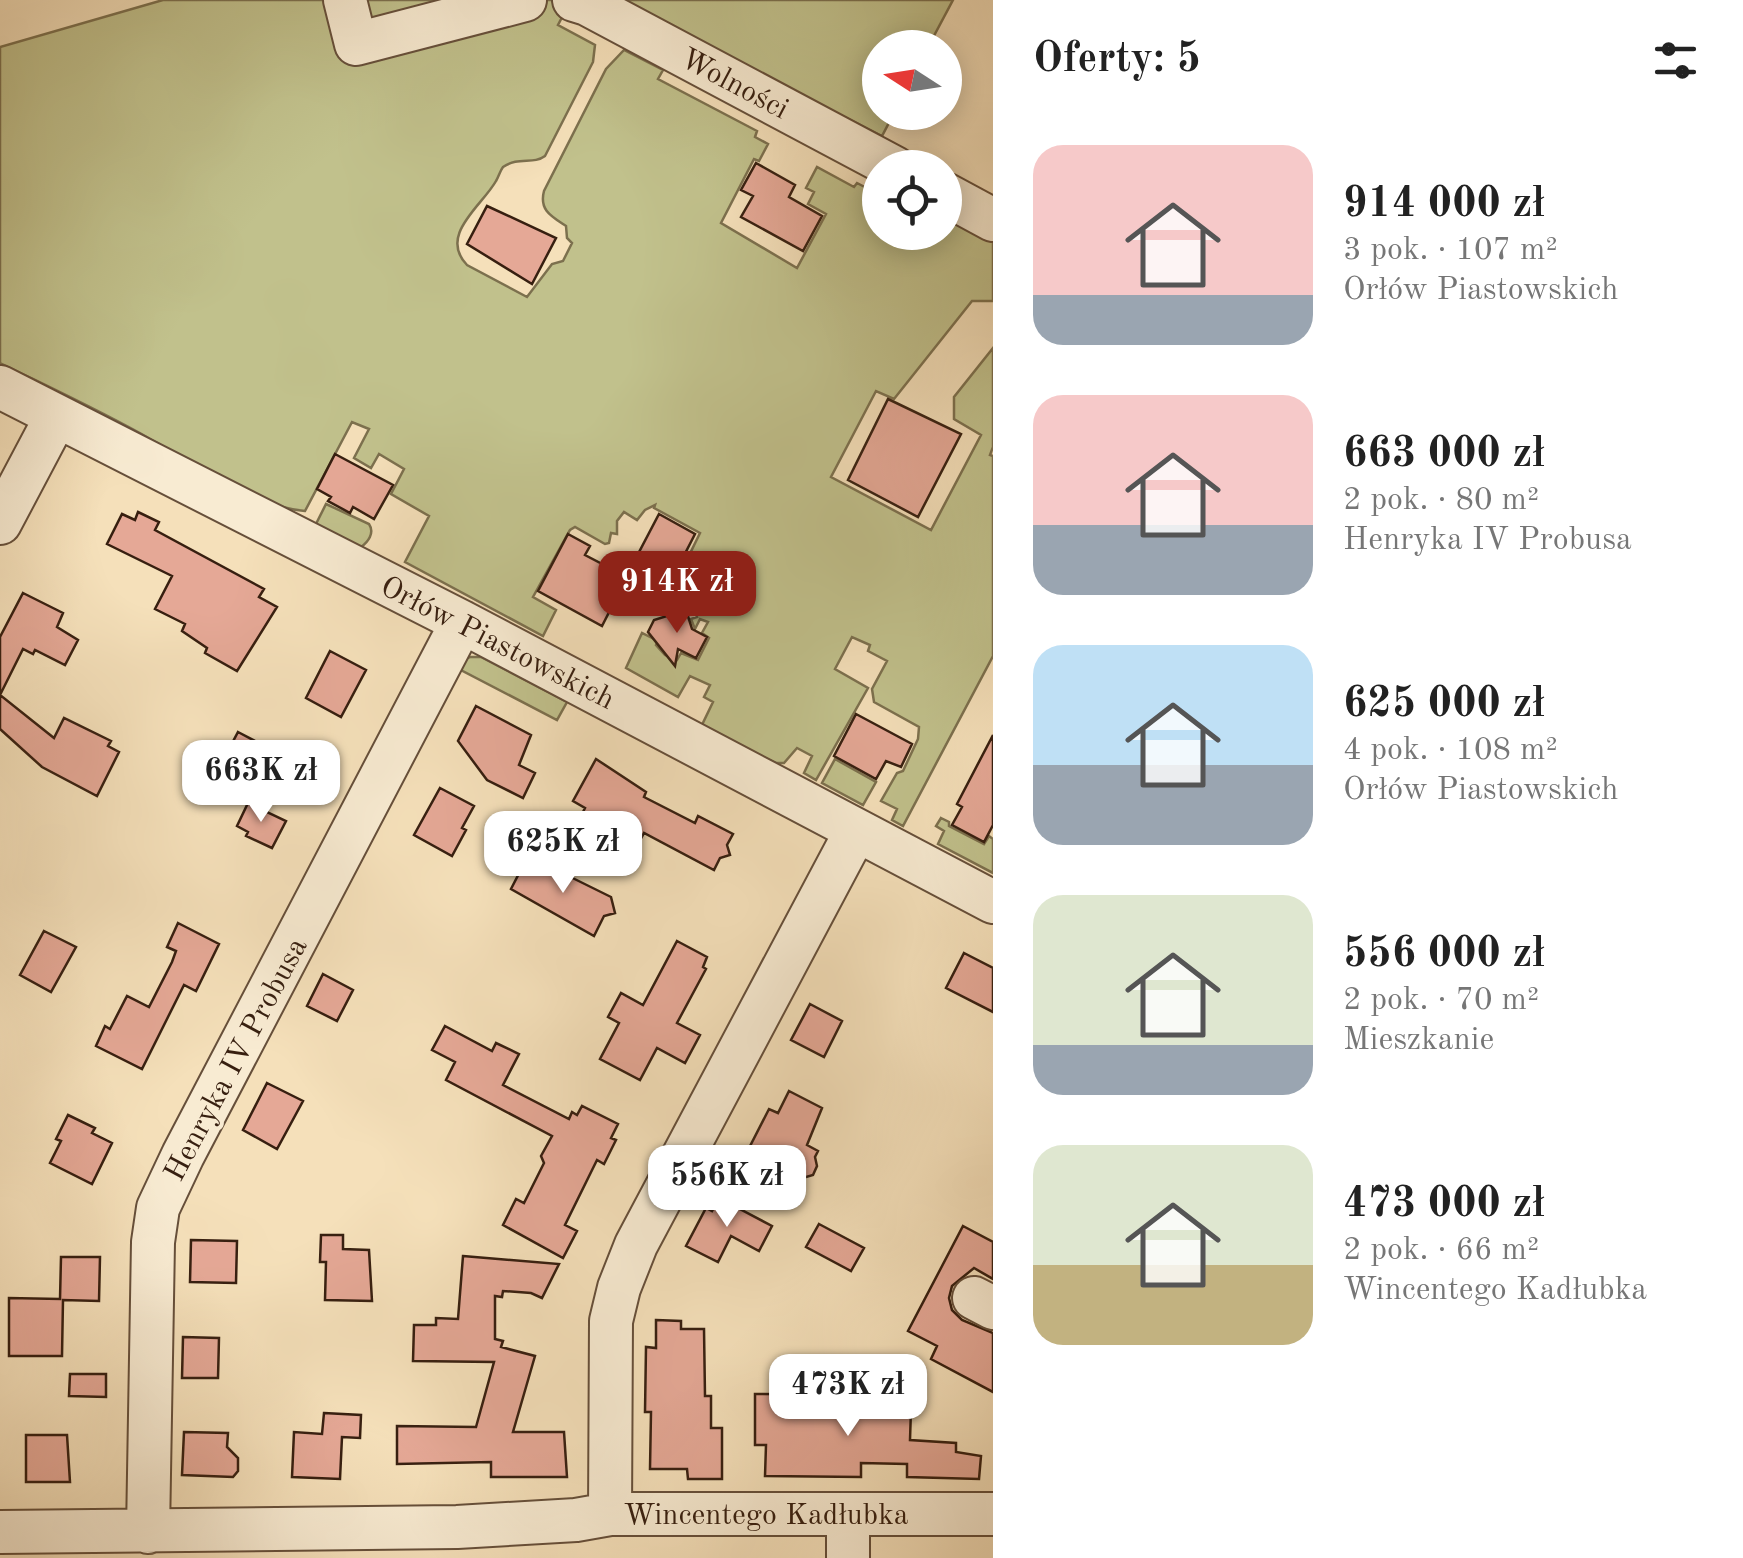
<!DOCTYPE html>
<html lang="pl">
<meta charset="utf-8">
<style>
body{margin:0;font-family:"Old Standard TT",serif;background:#f6f6f6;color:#222;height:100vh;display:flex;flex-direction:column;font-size:38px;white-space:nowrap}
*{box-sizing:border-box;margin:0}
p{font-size:32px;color:#767676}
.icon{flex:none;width:55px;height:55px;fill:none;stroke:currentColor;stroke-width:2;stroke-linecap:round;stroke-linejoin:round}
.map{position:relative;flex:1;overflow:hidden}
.side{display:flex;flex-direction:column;background:#fff;width:750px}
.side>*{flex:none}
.needle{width:65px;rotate:282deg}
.buttons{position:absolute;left:862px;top:30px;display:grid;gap:20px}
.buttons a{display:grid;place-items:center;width:100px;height:100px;border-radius:50%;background:#fff;box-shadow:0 5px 25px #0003;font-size:50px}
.price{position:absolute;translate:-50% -85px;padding:0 22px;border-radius:20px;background:#fff;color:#222;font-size:32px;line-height:65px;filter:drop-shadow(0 2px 5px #0008)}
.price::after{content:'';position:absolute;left:50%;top:60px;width:30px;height:22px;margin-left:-15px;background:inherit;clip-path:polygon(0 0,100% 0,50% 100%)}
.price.current{background:#8f2418;color:#fff}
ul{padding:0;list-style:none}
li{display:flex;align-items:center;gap:30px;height:250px;padding:0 40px}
li span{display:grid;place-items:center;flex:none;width:280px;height:200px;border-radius:30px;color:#555}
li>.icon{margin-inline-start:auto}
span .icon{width:120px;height:120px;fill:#fffc;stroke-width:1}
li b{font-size:42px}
h2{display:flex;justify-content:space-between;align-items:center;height:120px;padding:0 40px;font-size:42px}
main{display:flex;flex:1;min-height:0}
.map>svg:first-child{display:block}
.green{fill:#c1c18c;stroke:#7c704e;stroke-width:2.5}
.building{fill:#e5a896;stroke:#371f10;stroke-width:2.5}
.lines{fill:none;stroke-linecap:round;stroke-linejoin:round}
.minor-casing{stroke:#664f3a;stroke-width:46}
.minor{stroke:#f8ebd2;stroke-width:42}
.labels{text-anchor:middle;stroke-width:8;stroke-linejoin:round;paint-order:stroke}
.street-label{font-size:30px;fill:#371f10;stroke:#f8ebd2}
</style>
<main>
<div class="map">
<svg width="993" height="1558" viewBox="0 0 993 1558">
<rect width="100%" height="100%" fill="#f5e0ba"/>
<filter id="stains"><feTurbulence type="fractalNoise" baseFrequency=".002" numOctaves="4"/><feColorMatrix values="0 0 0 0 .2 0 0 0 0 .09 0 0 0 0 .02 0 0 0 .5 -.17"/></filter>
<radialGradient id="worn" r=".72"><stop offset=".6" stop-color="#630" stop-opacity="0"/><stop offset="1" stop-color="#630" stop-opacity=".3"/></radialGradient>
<path class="green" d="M163,0h408l-13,25 37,20 -2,17 -48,94c-12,9 -26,0 -42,11 -3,4 -4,9 -7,14 -14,25 -58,54 -29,84l60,32 25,-33 11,-3 9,-18 -5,-5 -1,-12c-15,-10 -27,-16 -22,-35l62,-122 18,-19 39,20 -5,9 99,52 -2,6 13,7 -9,17 -5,-2 -33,64 76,45 29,-54 -18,-10 6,-12 -8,-4 11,-21 37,20 3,-4 23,12v37h65v-18l48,27v60h-21l-78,98 -18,-8 -45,86 100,53 50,-95 -27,-16v-22l39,-49v99l-3,8 3,1v200l-90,170 -11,-6 5,-11 -16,-8 16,-28 6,-2 15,-32 1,-12 -45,-25 -2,-13 15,-28 -19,-10 2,-6 -18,-8 -17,32 33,19 -52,92 -12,-7 8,-17 -15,-8 -13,15h-8l-75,-36 12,-25 -9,-5 6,-12 -20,-9 -12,21 -52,-29 16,-35 16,8 -2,4 9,10 12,5 4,-7 17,7 11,-22 -7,-5 6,-11 -8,-3 -5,10 -4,-10 6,-2 -7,-17 -4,2 -24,-11 6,-13 8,4 24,-49 -46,-25 1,-3 -10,5 -8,10 -13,-8 -7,9v13l-6,-1 -2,10 -4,1 -30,-17 -5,3 -37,67 23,13 -13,26 -138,-74 24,-46 -38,-22 13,-25 -25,-15 -8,14 -17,-10 15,-29 -17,-7 -47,89c-55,-5 -105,-44 -153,-71 -49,-28 -101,-52 -152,-77v-316z
M614,0h339l-25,47 -48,1v64l14,1 -12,23z
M326,504l43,20c6,9 -1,18 -8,23l-45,-23z
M470,657h11l86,45 -10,18 -100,-52 5,-8z
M835,759l41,23 -13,23 -41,-22z
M941,818l8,4v4l35,18 5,-8 4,3v34l-55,-29 6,-13 -8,-5z"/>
<path class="building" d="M756,163l39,22 -6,12 33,19 -19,35 -62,-34 12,-21 -12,-6z
M487,206l69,32 -24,46 -65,-40z
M888,399l73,35 -43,83 -70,-37z
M335,454l58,31 -19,34 -21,-12 -3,6 -22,-12 3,-4 -14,-8z
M138,512l21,10 -4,8 109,59 -5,8 18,10 -40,64 -32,-18 2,-5 -25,-17 3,-7 -30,-15 17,-33 -65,-32 15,-30 13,6z
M659,514l36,20 -21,41 -37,-19z
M568,534l22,12 -5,9 42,22 -25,49 -64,-35z
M23,593l40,20 -6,14 21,13 -13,25 -30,-15 -2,4 -10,-5 -23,46 54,43 10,-20 47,23 -3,5 11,6 -22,44 -55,-29 -42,-38v-92z
M686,610l6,19 15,8 -11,21 -18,-9 -3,17 -27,-34 6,-12z
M330,651l36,19 -25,47 -35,-19z
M476,706l55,29 -12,30 16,8 -12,25 -36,-18 -29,-39z
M856,714l56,30 -11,23 -15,-6 -10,18 -42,-23z
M238,732l34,18 -10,19 -34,-18z
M993,735v90l-9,17 -32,-17 10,-18 -5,-3z
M596,759l50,33 -2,5 51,26 3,-7 35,18 -6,11 3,10 -10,3 -6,12 -70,-37 -6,11 -37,-16 2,-3 -21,-11 3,-6 -12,-7z
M440,788l34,18 -12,22 4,2 -14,26 -38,-21z
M248,803l38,18 -14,27 -26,-12 2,-4 -11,-6z
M528,856l83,41 4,16 -11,3 -10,20 -83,-47z
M178,923l41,21 -23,47 -12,-6 -42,84 -46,-23 9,-20 5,3 17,-33 22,11 23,-45 4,-11 -9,-4z
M44,931l32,16 -25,45 -31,-17z
M677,941l30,16 -4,10 3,2 -29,54 23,12 -15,28 -28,-15 -17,32 -40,-21 19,-36 -11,-6 13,-24 22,12z
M964,953l29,15v44l-47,-24z
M323,974l30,16 -16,31 -30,-15z
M810,1004l32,17 -18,36 -33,-17z
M445,1026l47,25 4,-8 23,11 -16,31 66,34 3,-7 5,3 5,-9 36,18 -7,14 5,2 -12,24 -7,-4 -32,65 12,6 -14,27 -60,-33 13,-26 8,4 20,-40 -3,-7 11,-20 -106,-56 9,-18 -23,-12z
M267,1083l36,18 -26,48 -34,-19z
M789,1091l33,17 -15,37 11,6 -3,6 2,9 -4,9 -17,5 -50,-26 23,-45 9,4z
M68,1115l27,13 -3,5 20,10 -20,41 -42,-21 11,-22 -5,-2z
M719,1198l53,28 -13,25 -28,-15 -13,26 -32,-16 20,-38 6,3z
M819,1224l45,24 -13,23 -45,-24z
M963,1226l30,16v37l-19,-11 -22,18 -3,12 3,12 10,10 31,13v59l-62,-33 6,-13 -29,-15z
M321,1235h22v14l26,1 3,51 -47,-1 1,-38h-6z
M191,1240l46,1 -1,42 -46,-1z
M463,1256l96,8 -17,34 -11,-5 -28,-2 -1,6 -7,-1v43l8,2 -2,6 34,9 -22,76h51l3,45h-76v-15l-94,2v-38l79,1 18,-65 -81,-1 1,-36h22v-7l22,1z
M61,1257h39l-1,44 -36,-1 -1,56h-53v-58l51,1z
M656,1320l25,1v8h23l1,67h6v32h11v51h-34l-1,-10h-37l1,-57h-6l1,-65 10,1z
M183,1337l36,1 -1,40h-36z
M70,1374h36v23l-37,-1z
M755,1394l117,1v13l39,1 -1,31 46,3v9l25,4 -2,23 -72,-2v-13l-46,-1v14l-96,-1 1,-31h-11z
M324,1413l37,2 -1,23 -18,-1 -2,42 -48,-2 2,-45 28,2z
M184,1432l44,1 -1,14 11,11v13l-5,6 -51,-2z
M26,1435h41l3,47h-44z"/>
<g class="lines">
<defs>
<path id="minor" d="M345,0l11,44 169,-44
M574,0l13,4 308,164
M945,194l48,26
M0,387l462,235 531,280
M0,523l56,-106
M974,1298l19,10
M610,1514l1,-193 8,-33 17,-43 220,-414
M0,1532l457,-5 119,-7 34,-6h383
M148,1532l5,-290 5,-34 25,-53 279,-533
M848,1558v-43"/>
</defs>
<use href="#minor" class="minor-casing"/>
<use href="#minor" class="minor"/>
</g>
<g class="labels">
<g class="street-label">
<text transform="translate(735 83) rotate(28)" y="10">Wolności</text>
<text transform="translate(498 642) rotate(27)" y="10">Orłów Piastowskich</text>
<text transform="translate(235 1059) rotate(-62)" y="10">Henryka IV Probusa</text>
<text x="766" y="1524">Wincentego Kadłubka</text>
</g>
</g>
<rect width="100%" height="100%" filter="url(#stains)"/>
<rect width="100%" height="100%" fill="url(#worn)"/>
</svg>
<div class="buttons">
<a><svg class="needle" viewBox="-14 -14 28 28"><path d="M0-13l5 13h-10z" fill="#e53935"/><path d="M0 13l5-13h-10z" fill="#767676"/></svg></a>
<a><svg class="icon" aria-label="locate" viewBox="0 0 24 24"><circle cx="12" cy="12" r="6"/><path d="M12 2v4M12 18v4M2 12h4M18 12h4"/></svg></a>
</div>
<b class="price current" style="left:677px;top:636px">914K zł</b>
<b class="price" style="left:261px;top:825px">663K zł</b>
<b class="price" style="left:563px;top:896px">625K zł</b>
<b class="price" style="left:727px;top:1230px">556K zł</b>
<b class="price" style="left:848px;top:1439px">473K zł</b>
</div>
<section class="side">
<h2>Oferty: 5<svg class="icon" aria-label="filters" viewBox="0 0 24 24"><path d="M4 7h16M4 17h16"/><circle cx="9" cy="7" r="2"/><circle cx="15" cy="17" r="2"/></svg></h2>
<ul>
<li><span style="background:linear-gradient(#f6c9c9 75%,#9aa5b1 0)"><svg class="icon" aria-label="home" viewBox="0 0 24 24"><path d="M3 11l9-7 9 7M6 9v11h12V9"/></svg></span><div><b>914 000 zł</b><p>3 pok. · 107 m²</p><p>Orłów Piastowskich</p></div></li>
<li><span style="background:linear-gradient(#f6c9c9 65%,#9aa5b1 0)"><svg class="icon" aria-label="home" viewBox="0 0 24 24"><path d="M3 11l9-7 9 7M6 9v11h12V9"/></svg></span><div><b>663 000 zł</b><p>2 pok. · 80 m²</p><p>Henryka IV Probusa</p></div></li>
<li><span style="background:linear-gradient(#bfe0f5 60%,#9aa5b1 0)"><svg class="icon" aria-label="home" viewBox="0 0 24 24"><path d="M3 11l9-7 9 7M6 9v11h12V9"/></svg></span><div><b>625 000 zł</b><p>4 pok. · 108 m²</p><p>Orłów Piastowskich</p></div></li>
<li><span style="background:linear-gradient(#dfe7d0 75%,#9aa5b1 0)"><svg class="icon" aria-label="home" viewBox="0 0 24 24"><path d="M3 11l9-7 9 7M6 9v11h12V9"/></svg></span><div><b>556 000 zł</b><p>2 pok. · 70 m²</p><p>Mieszkanie</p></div></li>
<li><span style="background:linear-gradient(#dfe7d0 60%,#c2b280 0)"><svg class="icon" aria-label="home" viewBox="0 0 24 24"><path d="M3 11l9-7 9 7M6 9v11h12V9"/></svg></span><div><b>473 000 zł</b><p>2 pok. · 66 m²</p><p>Wincentego Kadłubka</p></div></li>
</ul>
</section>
</main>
